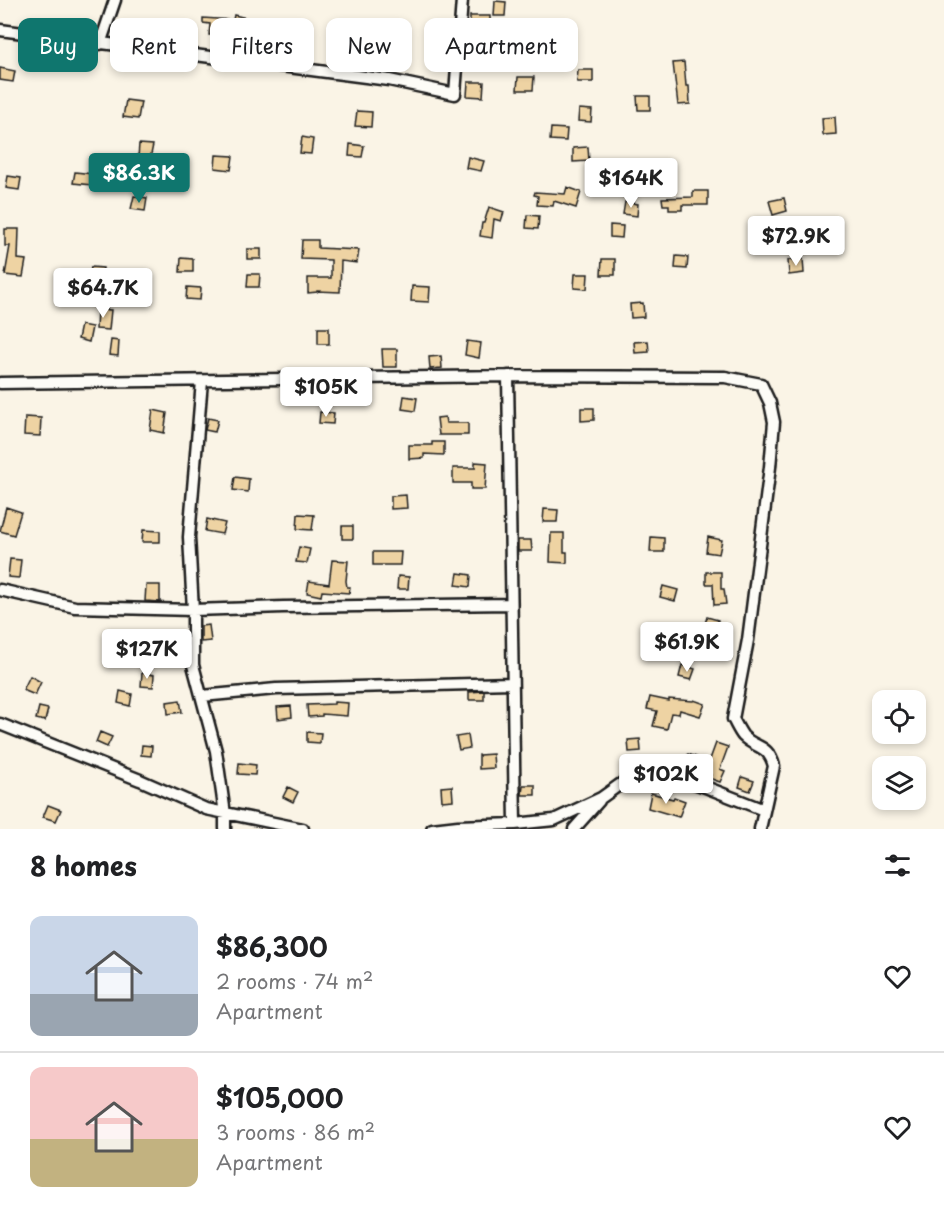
<!DOCTYPE html>
<meta charset="utf-8">
<style>
body{margin:0;font-family:"Playpen Sans",sans-serif;background:#f2f2f2;color:#202124;height:100vh;display:flex;flex-direction:column;font-size:22px;white-space:nowrap}
*{box-sizing:border-box;margin:0}
p{font-size:20px;color:#757577}
.icon{flex:none;width:33px;height:33px;fill:none;stroke:currentColor;stroke-width:2;stroke-linecap:round;stroke-linejoin:round}
.map{position:relative;height:829px;overflow:hidden}
.side{display:flex;flex-direction:column;background:#fff;flex:1}
.side>*{flex:none}
.guide{position:absolute;left:18px;top:18px;width:600px;height:54px;display:flex;gap:12px}
.tools{position:absolute;left:872px;top:690px;display:grid;gap:12px}
.tools a{display:grid;place-items:center;width:54px;height:54px;border-radius:12px;background:#fff;box-shadow:0 3px 9px #0003;font-size:30px}
.price{position:absolute;translate:-50% -51px;padding:0 14px;border-radius:6px;background:#fff;color:#222;font-size:20px;line-height:39px;filter:drop-shadow(0 2px 3px #0008)}
.price::after{content:'';position:absolute;left:50%;top:36px;width:18px;height:14px;margin-left:-9px;background:inherit;clip-path:polygon(0 0,100% 0,50% 100%)}
.price.current{background:#0f766e;color:#fff}
ul{padding:0;list-style:none}
li{display:flex;align-items:center;gap:18px;height:150px;padding:0 30px}
li+li{border-top:2px solid #e0e0e0}
li span{display:grid;place-items:center;flex:none;width:168px;height:120px;border-radius:12px;color:#555}
li>.icon{margin-inline-start:auto}
span .icon{width:72px;height:72px;fill:#fffc;stroke-width:1}
li b{font-size:26px}
h2{display:flex;justify-content:space-between;align-items:center;height:72px;padding:0 30px;font-size:26px}
.pill{padding:0 21px;border-radius:12px;background:#fff;box-shadow:0 3px 9px #0003;font-size:21px;line-height:54px}
.pill.current{background:#0f766e;color:#fff}
.map>svg:first-child{display:block}
.building{fill:#eed3a3;stroke:#1c1c1c;stroke-width:1.5}
.lines{fill:none;stroke-linecap:round;stroke-linejoin:round}
.minor-casing{stroke:#1c1c1c;stroke-width:15}
.minor{stroke:#fdfcf7;stroke-width:10}
</style>
<div class="map">
<svg width="944" height="829" viewBox="0 0 944 829">
<rect width="100%" height="100%" fill="#faf4e6"/>
<filter id="ink" filterUnits="userSpaceOnUse"><feTurbulence type="fractalNoise" baseFrequency=".0167" numOctaves="2"/><feDisplacementMap in="SourceGraphic" scale="12" xChannelSelector="R" yChannelSelector="G"/><feConvolveMatrix kernelMatrix="1 2 1 2 8 2 1 2 1" color-interpolation-filters="sRGB"/></filter>
<g filter="url(#ink)">
<path class="building" d="M495,1l11,1 -1,14h-11z
M234,15l13,3 -3,13 -23,-5 -1,9h-11l1,-11 -7,-1v-5l30,2z
M470,16h20v8h-20z
M254,36l15,2 -3,18 -15,-2z
M513,46l1,14 -16,1 -1,-13z
M557,48h13v15h-14z
M684,62l2,24h3l1,18 -12,1 -5,-42z
M0,68l15,3 -2,11 -13,-2z
M578,70h15v12h-16z
M518,77h16l-1,13h-16z
M468,82h16l-1,15 -16,-1z
M637,96h13v14h-12z
M126,100l15,2 -3,17 -15,-2z
M579,109l13,1 -1,12 -13,-1z
M357,111l15,1 -1,15 -16,-1z
M835,117l1,17 -13,1 -1,-17z
M551,128l16,1 -1,12 -16,-1z
M302,137l11,2 -2,15 -11,-1z
M139,144l14,1 -8,38 -12,-3 5,-22z
M350,144l14,2 -2,11 -13,-1z
M588,147l1,14 -16,1v-14z
M216,155l17,1 -2,14 -16,-2z
M468,157l16,4 -3,10 -15,-3z
M75,172l18,2 -1,11 -19,-2z
M8,176l13,2 -2,12 -13,-2z
M567,187l14,5 -5,16 -22,-7 -1,5 -16,-1 1,-9 -4,-1 1,-3 30,2z
M693,191h15v14h-26v5h-13v-5h-6l-1,-7 31,-1z
M134,196l13,2 -2,13 -14,-2z
M784,198l3,13 -14,4 -4,-14z
M625,202l13,2 -1,12 -14,-2z
M489,207l15,5 -3,9 -7,-2 -2,19 -12,-2 2,-13h2z
M527,215l12,1 -1,13 -12,-1z
M610,225l13,1 -1,12 -12,-1z
M5,229h14l-1,30 8,1 -3,17 -18,-2 5,-29h-5z
M302,240h16v8l41,2 -2,13 -16,-2 -1,31 -23,-1v1l-9,1v-15h23v-18l-30,-1z
M247,249h14v10h-14z
M676,256l12,1 -1,12 -12,-1z
M181,258l12,1v13h-13z
M602,259h13v16h-14z
M803,259l1,14 -15,2 -1,-15z
M91,267l12,1 -2,18 -13,-2z
M248,274h12l-1,13h-12z
M575,274h13l-1,15 -13,-1z
M138,286l9,1 -1,13 -10,-1z
M412,286l18,1 -1,15 -18,-1z
M187,287l14,1 -1,12 -14,-1z
M643,303l1,14 -13,1 -1,-14z
M97,309l14,1 -2,20 -13,-1z
M81,325l11,2 -3,15 -11,-3z
M318,328h11v16h-11z
M111,340l8,1 -1,15 -9,-1z
M467,341l14,2 -2,15 -14,-3z
M648,341l1,11 -14,1 -1,-11z
M382,349h15v18h-14z
M441,356l1,12 -12,1 -1,-12z
M404,396l13,2 -2,13 -13,-2z
M581,408h13v12l-13,1z
M153,410l14,3 -3,20 -14,-3z
M320,412l14,1 -1,11 -14,-1z
M25,417l16,1 -1,18 -16,-1z
M445,417l1,6h22v12h-29l-2,-17z
M208,418l10,2 -3,12 -10,-2z
M432,442h12v13l-20,-1v4l-15,1v-14h23z
M475,462l12,1 -2,26h-14v-6h-18v-15h22z
M235,477l14,2 -1,13 -15,-2z
M406,495l1,13 -16,1v-13z
M6,507l15,5 -7,23 -14,-4z
M544,509l14,1 -1,12h-14z
M298,514l16,1 -2,15 -15,-1z
M207,519l18,4 -3,11 -17,-3z
M342,526h11v13h-11z
M143,530l17,1v11h-18z
M551,533h13v19h3v11l-17,-1z
M651,537l13,1v14h-14z
M708,537l14,3 -3,14 -13,-2z
M518,540h13l1,11h-14z
M299,547l11,2 -3,14 -11,-1z
M373,552h28l-1,13h-27z
M10,559l11,1 -2,18 -11,-1z
M332,560l16,1 -2,20 1,6h3l-1,6 -27,-2 -1,5 -14,-3 2,-12 20,3z
M706,572h15v17h3l2,15 -12,1 -1,-21h-7z
M458,573l13,2 -1,12 -14,-2z
M398,576l11,1 -1,12h-11z
M146,585h14v17l-15,-1z
M663,586l15,4 -3,11 -15,-4z
M707,617l11,3 -3,13 -12,-3z
M209,625l2,16 -10,1v-16z
M657,638l14,5 -4,12 -14,-4z
M682,665l13,4 -4,11 -12,-3z
M142,673l12,2 -1,12 -12,-1z
M30,676l11,6 -6,13 -12,-5z
M120,691l12,3 -2,12 -12,-3z
M484,691v9h-15v-8z
M650,697l19,4v-2l24,2 1,-1 11,4 -5,12 -20,-6 -1,4 -8,-1 -4,16 -14,-3 4,-15 -10,-2z
M180,700l2,12 -14,2 -1,-12z
M334,702l14,1 -1,13 -25,-2v2l-14,1 -1,-12 27,-1z
M291,706l1,11 -14,2 -1,-12z
M39,707l9,2 -3,12 -9,-2z
M100,732l12,5 -5,10 -11,-5z
M307,732l14,1 -1,10 -13,-1z
M468,735l2,13 -11,2 -3,-13z
M640,739l1,12 -12,1 -1,-12z
M716,743l12,4 -8,22 5,2 -5,11 -11,-4 2,-3 -27,-10 4,-11 21,8z
M142,745l10,1 -1,10 -10,-1z
M493,754l1,14 -15,1v-14z
M239,763l17,2 -1,10 -17,-1z
M742,777l12,4 -4,10 -11,-4z
M523,785h12v10h-13z
M452,786l1,14 -11,1 -1,-14z
M288,787l10,5 -5,10 -10,-5z
M651,793l22,6 1,-2 11,4 -6,16 -31,-9z
M48,805l13,5 -5,11 -13,-4z"/>
<g class="lines">
<defs>
<path id="minor" d="M0,30l389,50 66,14 7,-94
M100,44l15,-44
M508,376l7,448
M202,381l-13,156 4,73v55l23,86 9,63v15
M0,383l508,-7 217,1 36,7 9,19 4,19 -4,45 -22,173 -15,79c3,5 6,12 10,17 13,13 25,8 31,30l-14,63
M0,590l75,17 118,3 90,-3 228,-3
M202,696l74,-7 236,-6
M0,724l140,56 66,29 97,20
M432,829l26,-3 57,-2 39,-4 47,-22 35,-25 16,-5 56,20 56,22
M574,829l25,-28"/>
</defs>
<use href="#minor" class="minor-casing"/>
<use href="#minor" class="minor"/>
</g>
</g>
</svg>
<div class="tools">
<a><svg class="icon" aria-label="locate" viewBox="0 0 24 24"><circle cx="12" cy="12" r="6"/><path d="M12 2v4M12 18v4M2 12h4M18 12h4"/></svg></a>
<a><svg class="icon" aria-label="layers" viewBox="0 0 24 24"><path d="M12 4l9 5-9 5-9-5zM3 14l9 5 9-5"/></svg></a>
</div>
<b class="price current" style="left:139px;top:204px">$86.3K</b>
<b class="price" style="left:631px;top:209px">$164K</b>
<b class="price" style="left:796px;top:267px">$72.9K</b>
<b class="price" style="left:103px;top:319px">$64.7K</b>
<b class="price" style="left:326px;top:418px">$105K</b>
<b class="price" style="left:687px;top:673px">$61.9K</b>
<b class="price" style="left:147px;top:680px">$127K</b>
<b class="price" style="left:666px;top:805px">$102K</b>
<div class="guide">
<a class="pill current">Buy</a>
<a class="pill">Rent</a>
<a class="pill">Filters</a>
<a class="pill">New</a>
<a class="pill">Apartment</a>
</div>
</div>
<section class="side">
<h2>8 homes<svg class="icon" aria-label="filters" viewBox="0 0 24 24"><path d="M4 7h16M4 17h16"/><circle cx="9" cy="7" r="2"/><circle cx="15" cy="17" r="2"/></svg></h2>
<ul>
<li><span style="background:linear-gradient(#c9d6e8 65%,#9aa5b1 0)"><svg class="icon" aria-label="home" viewBox="0 0 24 24"><path d="M3 11l9-7 9 7M6 9v11h12V9"/></svg></span><div><b>$86,300</b><p>2 rooms · 74 m²</p><p>Apartment</p></div><svg class="icon" aria-label="heart" viewBox="0 0 24 24"><path d="M12 20l-8-8c-3-5 5-10 8-4 3-6 11-1 8 4z"/></svg></li>
<li><span style="background:linear-gradient(#f6c9c9 60%,#c2b280 0)"><svg class="icon" aria-label="home" viewBox="0 0 24 24"><path d="M3 11l9-7 9 7M6 9v11h12V9"/></svg></span><div><b>$105,000</b><p>3 rooms · 86 m²</p><p>Apartment</p></div><svg class="icon" aria-label="heart" viewBox="0 0 24 24"><path d="M12 20l-8-8c-3-5 5-10 8-4 3-6 11-1 8 4z"/></svg></li>
</ul>
</section>
